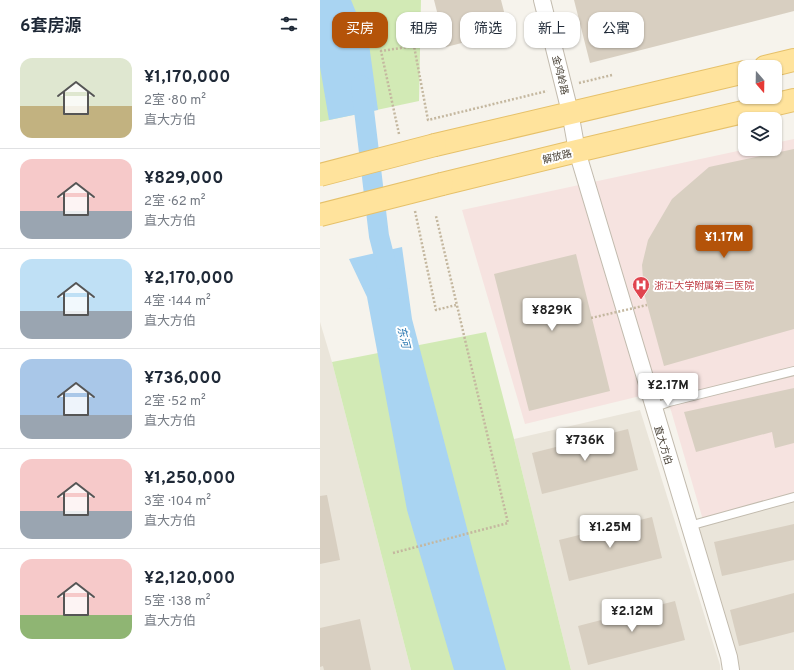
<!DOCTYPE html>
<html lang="zh">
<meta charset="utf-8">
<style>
body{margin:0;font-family:Overpass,"Noto Sans SC",sans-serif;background:#f2f2f3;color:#1f2937;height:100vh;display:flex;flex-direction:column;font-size:15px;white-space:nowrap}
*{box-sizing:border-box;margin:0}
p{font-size:13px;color:#747a83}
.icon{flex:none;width:22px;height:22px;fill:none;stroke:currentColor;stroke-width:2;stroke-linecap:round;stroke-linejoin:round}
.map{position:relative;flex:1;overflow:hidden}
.details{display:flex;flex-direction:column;background:#fff;width:320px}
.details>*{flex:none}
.top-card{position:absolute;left:12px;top:12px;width:380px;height:36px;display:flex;gap:8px}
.needle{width:26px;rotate:160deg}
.fabs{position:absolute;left:418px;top:60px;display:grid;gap:8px}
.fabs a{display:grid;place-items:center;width:44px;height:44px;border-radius:8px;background:#fff;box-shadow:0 1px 3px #0004;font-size:20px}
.price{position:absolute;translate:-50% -34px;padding:0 9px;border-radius:4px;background:#fff;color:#222;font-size:13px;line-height:26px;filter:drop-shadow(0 1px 2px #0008)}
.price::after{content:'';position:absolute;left:50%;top:24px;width:12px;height:9px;margin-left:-6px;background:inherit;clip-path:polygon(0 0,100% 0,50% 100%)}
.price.on{background:#b45309;color:#fff}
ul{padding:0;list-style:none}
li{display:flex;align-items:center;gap:12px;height:100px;padding:0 20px}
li+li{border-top:1px solid #e0e1e3}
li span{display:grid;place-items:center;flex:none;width:112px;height:80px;border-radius:12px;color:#555}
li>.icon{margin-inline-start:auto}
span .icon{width:48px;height:48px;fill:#fffc;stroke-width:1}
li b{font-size:17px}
h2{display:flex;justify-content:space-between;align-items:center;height:48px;padding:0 20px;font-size:17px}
.chip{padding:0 14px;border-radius:12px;background:#fff;box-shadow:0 1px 3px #0004;font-size:14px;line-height:36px}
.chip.on{background:#b45309;color:#fff}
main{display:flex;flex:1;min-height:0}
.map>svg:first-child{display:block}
.residential{fill:#eae5da}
.medical{fill:#f6e3e0}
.green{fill:#d2eab5}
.water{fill:#a9d4f2}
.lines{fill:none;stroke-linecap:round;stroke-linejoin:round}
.canal{stroke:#a9d4f2;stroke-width:20}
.building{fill:#d8cfc1}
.service-casing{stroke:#c2bbae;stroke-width:10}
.minor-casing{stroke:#c2bbae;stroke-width:18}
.primary-casing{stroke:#e6c16a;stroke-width:24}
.path{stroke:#c4b79f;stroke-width:2.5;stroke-dasharray:2 2;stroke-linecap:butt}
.service{stroke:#fff;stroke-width:8}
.minor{stroke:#fff;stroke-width:16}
.primary{stroke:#ffe39c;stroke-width:22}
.primary-bridge-casing{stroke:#e6c16a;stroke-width:24;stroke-linecap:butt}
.path-bridge{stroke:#c4b79f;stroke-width:2.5;stroke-dasharray:2 2;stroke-linecap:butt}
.primary-bridge{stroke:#ffe39c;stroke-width:22}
.labels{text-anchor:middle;stroke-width:4;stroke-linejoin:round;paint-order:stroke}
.street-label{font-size:10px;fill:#4b4439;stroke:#fff}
.health-label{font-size:10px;fill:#be3a42;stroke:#fff;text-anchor:start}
.water-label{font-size:11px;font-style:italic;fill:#2e7ab2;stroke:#fff}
</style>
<main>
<section class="details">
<h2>6套房源<svg class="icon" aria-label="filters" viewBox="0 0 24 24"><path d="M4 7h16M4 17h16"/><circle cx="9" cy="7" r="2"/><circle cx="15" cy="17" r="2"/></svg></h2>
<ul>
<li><span style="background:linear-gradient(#dfe7d0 60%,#c2b280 0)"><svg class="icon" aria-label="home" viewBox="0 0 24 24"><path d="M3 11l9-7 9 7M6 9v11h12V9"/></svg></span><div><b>¥1,170,000</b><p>2室 · 80 m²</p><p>直大方伯</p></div></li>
<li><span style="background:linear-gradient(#f6c9c9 65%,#9aa5b1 0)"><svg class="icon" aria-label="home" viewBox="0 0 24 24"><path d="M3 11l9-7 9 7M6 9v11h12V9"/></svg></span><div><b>¥829,000</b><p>2室 · 62 m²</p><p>直大方伯</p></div></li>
<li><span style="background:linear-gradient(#bfe0f5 65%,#9aa5b1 0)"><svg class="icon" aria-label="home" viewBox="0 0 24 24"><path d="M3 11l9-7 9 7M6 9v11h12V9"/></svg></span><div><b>¥2,170,000</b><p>4室 · 144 m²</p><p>直大方伯</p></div></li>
<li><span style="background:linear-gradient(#a9c7e8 70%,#9aa5b1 0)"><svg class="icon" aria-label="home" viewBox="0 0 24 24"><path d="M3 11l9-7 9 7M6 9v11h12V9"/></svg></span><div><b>¥736,000</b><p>2室 · 52 m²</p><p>直大方伯</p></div></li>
<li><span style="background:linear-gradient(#f6c9c9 65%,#9aa5b1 0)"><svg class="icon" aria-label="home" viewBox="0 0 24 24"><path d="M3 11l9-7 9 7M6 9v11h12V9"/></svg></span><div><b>¥1,250,000</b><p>3室 · 104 m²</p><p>直大方伯</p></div></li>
<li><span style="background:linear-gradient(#f6c9c9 70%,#8fb573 0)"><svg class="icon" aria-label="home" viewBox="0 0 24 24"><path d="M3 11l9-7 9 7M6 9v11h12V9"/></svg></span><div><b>¥2,120,000</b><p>5室 · 138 m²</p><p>直大方伯</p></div></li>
</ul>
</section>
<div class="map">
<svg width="474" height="670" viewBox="0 0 474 670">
<rect width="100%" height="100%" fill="#f6f3ec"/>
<path class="residential" d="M0,322l12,40 79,308h-91z
M320,410l80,255v5h-149l-57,-231z
M474,497v173h-63l-42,-144z"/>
<path class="medical" d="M474,139v358l-91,23 -38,-130 -140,34 -63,-214 285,-61h28v-6z"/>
<path class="green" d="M0,0h101l-2,101 -99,21z
M166,332l28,107 57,231h-160l-79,-308z"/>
<path class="water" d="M0,0h31l18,44 9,66 -49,10 -9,-53z
M82,247l10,72 61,232 33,119h-52l-47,-160 -40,-213 -18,-38z"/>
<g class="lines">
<path class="canal" d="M41,85l18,151 11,43"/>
</g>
<path class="building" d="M114,0h67l8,31 -63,16z
M254,0h220v11l-204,52z
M474,149v180l-130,37 -20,-73 -2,-28 6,-25 24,-41 37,-32z
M256,254l34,137 -81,20 -35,-137z
M474,388v55l-19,5 -3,-16 -76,20 -12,-40z
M308,429l10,41 -96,24 -10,-41z
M7,495l13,65 -20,4v-68z
M332,517l10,41 -93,23 -10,-41z
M474,524v36l-72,16 -8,-34z
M474,593v39l-55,14 -9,-36z
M355,601l10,39 -97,25 -10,-39z
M40,619l11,51h-47l-1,-4 -3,1v-39z"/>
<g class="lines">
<defs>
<path id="service" d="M333,408l16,-6 125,-31
M369,526l105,-29"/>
<path id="minor" d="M222,0l28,112 7,39 152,506 2,13"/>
<path id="primary" d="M445,67l29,-7
M115,145l310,-73
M122,184l135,-33 217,-51"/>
</defs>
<use href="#service" class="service-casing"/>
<use href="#minor" class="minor-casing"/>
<use href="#primary" class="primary-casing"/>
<path class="path" d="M259,83l33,-8
M79,134l-18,-83 33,-5 14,74 119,-29
M95,211l21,99 20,-5
M73,553l115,-30 -72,-307"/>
<use href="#service" class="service"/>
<use href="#minor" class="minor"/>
<use href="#primary" class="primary"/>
<defs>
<path id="primary-bridge" d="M0,175l115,-30
M0,215l122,-31"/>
</defs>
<use href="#primary-bridge" class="primary-bridge-casing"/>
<path class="path-bridge" d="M271,318l56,-13"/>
<use href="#primary-bridge" class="primary-bridge"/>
</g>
<defs>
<symbol id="hospital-pin" viewBox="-11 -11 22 30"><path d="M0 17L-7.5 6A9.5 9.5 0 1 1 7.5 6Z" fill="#e0444e" stroke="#fff"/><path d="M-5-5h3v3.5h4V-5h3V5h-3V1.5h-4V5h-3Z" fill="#fff"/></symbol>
</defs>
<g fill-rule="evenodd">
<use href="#hospital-pin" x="311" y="275" width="20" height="27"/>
</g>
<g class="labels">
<g class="street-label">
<text transform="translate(241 75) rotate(76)" y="4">金鸡岭路</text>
<text transform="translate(237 156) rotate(-14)" y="4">解放路</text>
<text transform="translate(344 445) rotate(73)" y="4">直大方伯</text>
</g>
<g class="health-label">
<text x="334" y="289">浙江大学附属第二医院</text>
</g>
<g class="water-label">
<text transform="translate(84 337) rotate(76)" y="4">东河</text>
</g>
</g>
</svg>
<div class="fabs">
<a><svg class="needle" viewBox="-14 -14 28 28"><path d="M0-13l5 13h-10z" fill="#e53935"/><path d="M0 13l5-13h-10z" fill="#747a83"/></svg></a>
<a><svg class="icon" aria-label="layers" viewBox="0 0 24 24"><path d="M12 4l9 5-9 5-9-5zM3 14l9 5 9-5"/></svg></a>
</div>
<b class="price on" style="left:404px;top:259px">¥1.17M</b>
<b class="price" style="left:232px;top:332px">¥829K</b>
<b class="price" style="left:348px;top:407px">¥2.17M</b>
<b class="price" style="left:265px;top:462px">¥736K</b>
<b class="price" style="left:290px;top:549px">¥1.25M</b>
<b class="price" style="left:312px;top:633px">¥2.12M</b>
<div class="top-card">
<a class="chip on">买房</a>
<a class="chip">租房</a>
<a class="chip">筛选</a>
<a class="chip">新上</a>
<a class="chip">公寓</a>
</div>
</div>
</main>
